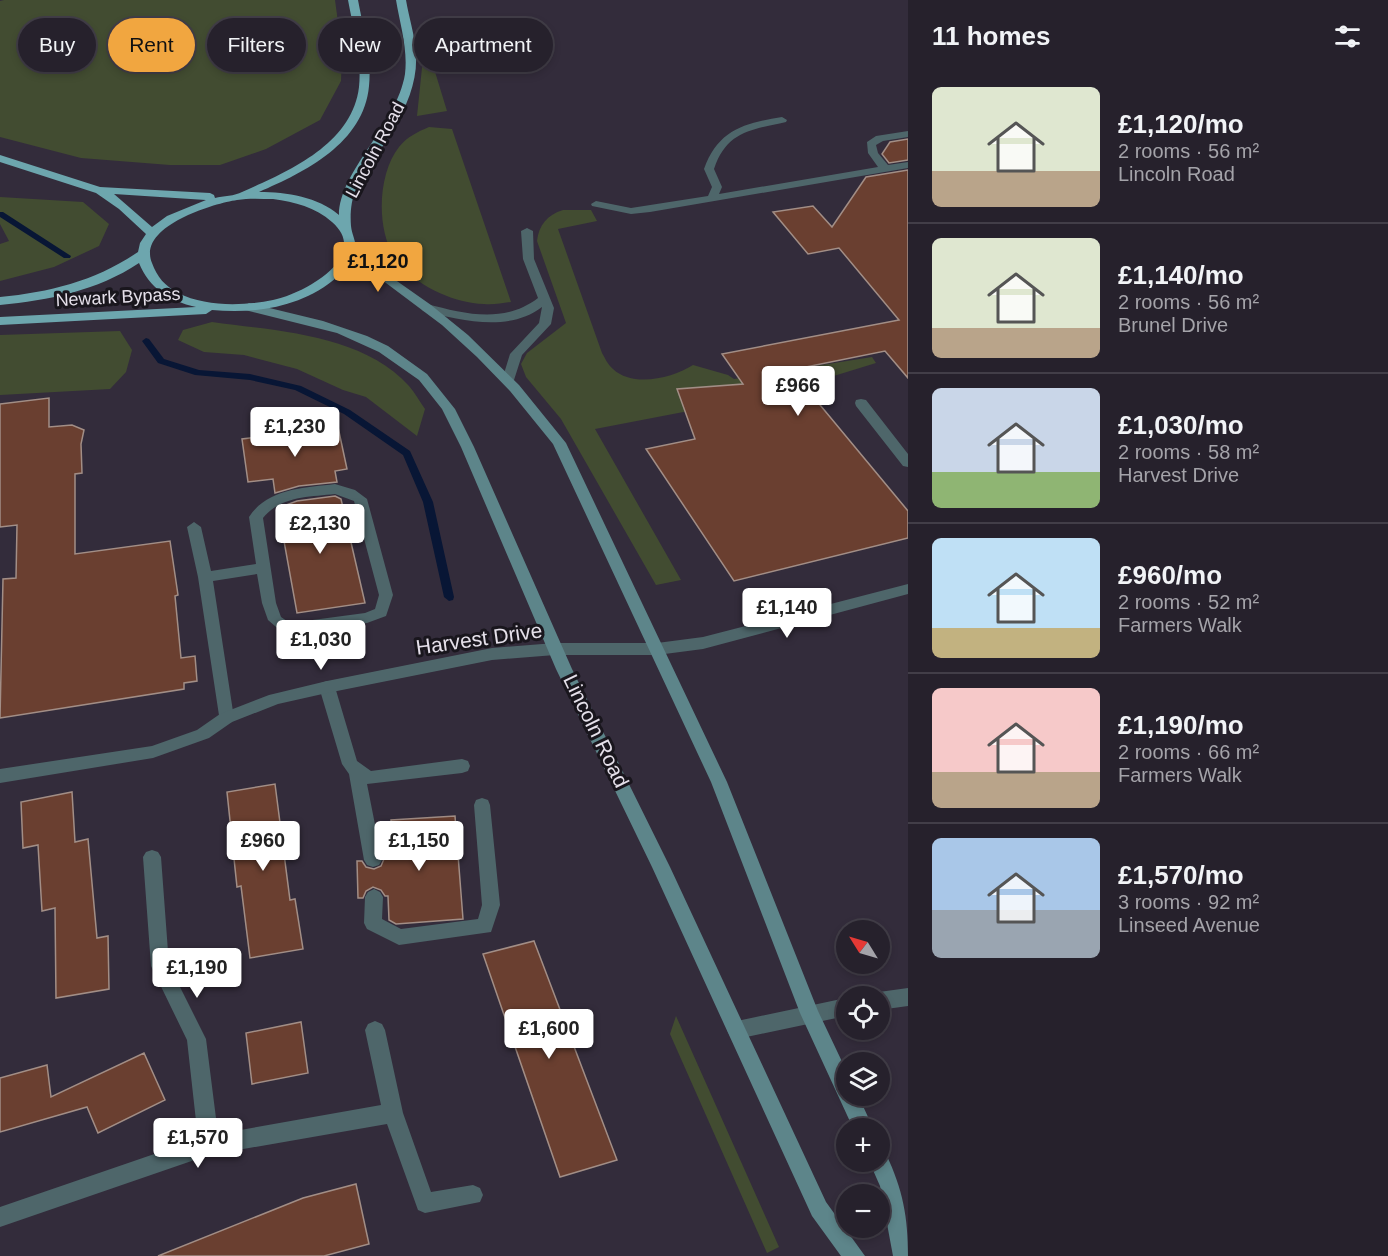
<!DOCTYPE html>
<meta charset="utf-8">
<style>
body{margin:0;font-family:Arial,sans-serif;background:#2e2934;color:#f1f3f6;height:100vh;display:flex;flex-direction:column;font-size:22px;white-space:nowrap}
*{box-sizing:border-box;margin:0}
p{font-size:20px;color:#a4a3a9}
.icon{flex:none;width:33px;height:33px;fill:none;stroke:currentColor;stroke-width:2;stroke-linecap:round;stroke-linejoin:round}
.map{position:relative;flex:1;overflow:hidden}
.sheet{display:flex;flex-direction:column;background:#26212c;width:480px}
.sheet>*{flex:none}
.top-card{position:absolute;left:18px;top:18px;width:570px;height:54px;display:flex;gap:12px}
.needle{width:39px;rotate:307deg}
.buttons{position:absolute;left:836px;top:920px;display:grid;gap:12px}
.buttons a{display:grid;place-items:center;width:54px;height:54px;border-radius:50%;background:#26212c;box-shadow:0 3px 9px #0003,0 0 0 2px #423e48;font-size:30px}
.price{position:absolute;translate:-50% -51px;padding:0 14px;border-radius:6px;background:#fff;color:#222;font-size:20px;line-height:39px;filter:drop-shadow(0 2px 3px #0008)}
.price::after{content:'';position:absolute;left:50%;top:36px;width:18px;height:14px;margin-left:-9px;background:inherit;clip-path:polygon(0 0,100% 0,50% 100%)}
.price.selected{background:#f1a640;color:#111}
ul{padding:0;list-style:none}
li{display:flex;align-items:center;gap:18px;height:150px;padding:0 24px}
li+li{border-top:2px solid #423e48}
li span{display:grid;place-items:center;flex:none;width:168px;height:120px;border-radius:9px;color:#555}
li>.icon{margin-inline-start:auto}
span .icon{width:72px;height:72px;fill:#fffc;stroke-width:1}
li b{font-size:26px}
h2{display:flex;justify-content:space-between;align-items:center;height:72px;padding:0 24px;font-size:26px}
.chip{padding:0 21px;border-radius:27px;background:#26212c;box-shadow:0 3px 9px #0003,0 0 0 2px #423e48;font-size:21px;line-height:54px}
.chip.selected{background:#f1a640;color:#111}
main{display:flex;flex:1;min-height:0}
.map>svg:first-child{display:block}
.green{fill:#424c31}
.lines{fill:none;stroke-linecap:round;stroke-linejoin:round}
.stream{fill:#081635;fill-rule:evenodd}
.building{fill:#6a3f30;stroke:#a28e86;stroke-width:1.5}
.service{fill:#4e666a;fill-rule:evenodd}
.minor{fill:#4e666a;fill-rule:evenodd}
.secondary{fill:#5d858a;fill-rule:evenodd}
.trunk{fill:#6da6ae;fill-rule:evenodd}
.labels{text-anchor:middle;stroke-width:6;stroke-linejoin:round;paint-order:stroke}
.far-street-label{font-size:18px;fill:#e5e0ea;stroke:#19161d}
.street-label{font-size:21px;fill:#e5e0ea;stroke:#19161d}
</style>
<main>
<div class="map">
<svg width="908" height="1256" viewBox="0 0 908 1256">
<rect width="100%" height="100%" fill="#332c3b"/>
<path class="green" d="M4,0h331l7,52 -1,29 -21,39 -54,29 -46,16h-50l-89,-7 -81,-21v-136z
M425,39l22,72 -30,5z
M429,127l23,2 59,173c-9,1 -18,3 -27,2 -29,-1 -62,-16 -82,-37 -27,-27 -26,-91 -3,-120 8,-10 18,-15 30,-20z
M0,197l83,5 26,22 -10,22 -45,21 -54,14v-37l9,-3 -9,-17z
M563,210h28l6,11 -39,8 44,124c3,5 6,12 11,16 20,19 60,9 80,-4l35,10 6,4 138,-22 4,6 -104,32 -177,34 86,151 -25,5 -95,-166 -35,-42 -5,-13 6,-11 39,-30 -29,-82c2,-16 10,-26 26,-31z
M212,322c64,9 150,12 197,64 6,7 11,16 16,23l-8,27 -51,-39 -23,-7 -46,-21 -53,-14 -40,-3 -26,-12 5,-10z
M120,331l12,19 -6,22 -16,17 -110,6v-60z
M676,1016l103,231 -12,6 -97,-219z"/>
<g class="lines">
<path class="stream" d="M0,212h3l68,44 -1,2h-6l-64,-41z
M146,338l3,1 15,20 35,11 51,4 51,12 49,24 60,41 23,51 21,95 -1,3 -4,1 -5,-4 -21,-95 -20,-47 -59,-41 -49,-24 -45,-10 -55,-5 -37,-12 -16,-22z"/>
</g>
<path class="building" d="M908,139v21l-19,3 -7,-9 8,-12z
M908,170v208l-23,-27 -94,19 117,141v27l-174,43 -88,-132 49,-10 -18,-50 66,-5 -21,-30 177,-34 -60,-72 -31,6 -35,-42 40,-6 19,21 34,-50z
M49,398v29l23,-2 12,5 -3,14 1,29 -7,1v80l95,-13 8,54 -3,1 6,62 14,-2 2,25 -13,2v6l-184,29 3,-139 13,-1 1,-53 -17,2v-123z
M338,427l9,42 -12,2 2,11 -38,4 -24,7 -2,-14 -25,3 -6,-43z
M335,496l6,3 24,104 -68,10 -19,-105 19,-7z
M275,784l15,116 5,-1 8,50 -53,9 -9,-72 -4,1 -10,-95z
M72,792l3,50 13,-3 9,99 11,-2 1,53 -53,9 -1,-90 -13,3 -4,-66 -15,3 -2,-46z
M455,816l8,103 -67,5 -7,-4 -1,-24h-3l-4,-6 -8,-3 -7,4 -3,7h-5l-1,-37h5l4,6 8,2 7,-3 3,-7h9l-2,-39z
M534,941l83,219 -57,17 -77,-223z
M301,1022l7,51 -56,11 -6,-51z
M144,1053l21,47 -67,33 -11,-26 -87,25v-54l47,-13 4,32z
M356,1184l13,60 -45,12h-166l145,-58z"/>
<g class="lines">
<path class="service" d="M782,117l5,3 -1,2c-35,8 -59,9 -72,47l8,18 -3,7 159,-27 -10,-14 -1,-11 9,-6 32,-5v6l-25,4 -7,4 2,8 10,12 20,-3v6l-258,44 -19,2 -39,-8 -1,-2 5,-3 35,7 77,-12 4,-9 -8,-18c14,-39 40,-46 78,-52z
M527,228l6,3 1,28 20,49 -3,16 -29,31 -8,25 -6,4 -6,-4 8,-26 29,-31 3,-16c-34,26 -82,13 -119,4l-2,-3 6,-4c38,10 77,20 111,-6l-15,-39 -2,-28z
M861,399l5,1 42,54v13l-5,-1 -47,-60 -1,-3 1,-3z
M335,484l20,6 12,9 26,96 -7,21 -19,7 -79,11 -5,-1 -15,-13 -6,-17 -5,-29 -44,7 21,137 -2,4 -6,2 -6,-2 -22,-145 -11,-50 7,-5 7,5 10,44 45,-7 -7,-47c19,-29 55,-29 86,-33zM335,494l19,7 25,94 -4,14 -10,4 -75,10 -9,-6 -5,-14 -13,-85c18,-22 46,-21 72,-24z
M327,681l6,2 2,4 22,74 14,10 91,-12 6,2 2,5 -2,5 -6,2 -95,11 15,76 -3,5 -6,2 -6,-2 -3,-5 -15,-86 -7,-10 -23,-77 2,-4z
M482,798l6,2 2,5 10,100 -9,27 -92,13 -32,-16 -3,-6 1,-26 3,-5 6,-3 6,3 3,5 -1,22 19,10 77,-10 4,-14 -8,-100 2,-5z"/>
<path class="minor" d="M908,584v10l-205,55 -46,6h-102l-63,5 -165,33 -49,11 -46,18 -23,16 -56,20 -153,25v-14l152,-23 45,-16 23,-16 49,-19 58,-14 165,-33 63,-5h102l46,-6z
M152,850l6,2 3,5 8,108 37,74 12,95 163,-29 -16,-75 3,-6 7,-3 7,3 3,6 18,83 28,79 42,-7 7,3 3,7 -3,7 -55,11 -7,-3 -31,-86 -178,31 -209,72v-20l198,-68 -11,-99 -36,-74 -8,-109 3,-5z
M908,988v18l-29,4v-14h-7l7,-4z
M846,998v18l-109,23 -7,-3 -3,-6 3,-6 7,-3z"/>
<path class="secondary" d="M350,248l81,57 37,30 51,50 47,58 161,339 91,229 28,59v25h12l15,33h-20l-53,-115 -89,-231 -158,-338 -43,-53 -33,-34 -35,-32 -96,-72v-4z
M249,303l74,18 44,15 21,10 39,28 28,35 19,38 98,222 98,198 156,335 39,54h-24l-29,-40 -160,-349 -96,-198 -95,-222 -19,-38 -23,-29 -40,-28 -42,-19 -92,-23 -2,-3z
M879,1151l7,3c17,36 22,63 22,102h-15l-13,-70 -11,-25h10z"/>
<path class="trunk" d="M348,0h10c5,28 14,58 11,86 -5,57 -64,86 -110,106 28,0 59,5 80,23 0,-43 58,-91 66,-141 3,-25 -5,-50 -9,-74h10c3,18 9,36 10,54 3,52 -38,93 -60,136 -5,10 -6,24 -5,36 1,10 6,15 4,26 -2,10 -10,19 -18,25 -34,30 -81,37 -125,33l-6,4 -206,11v-8l196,-10c-27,-6 -47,-19 -57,-44 -42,28 -90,37 -139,42v-8c51,-5 95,-16 138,-45l2,-9 6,-9 -27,-25 -23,-16 -96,-31v-7l100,32 110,6 4,2 1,3c8,-2 20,-2 27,-6 45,-20 110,-47 117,-105 3,-29 -6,-59 -11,-87zM114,194l92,6 -39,16 -15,11zM273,199c22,3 42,8 59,23 40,35 -29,72 -59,78 -30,6 -67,7 -95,-7 -13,-7 -21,-16 -26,-30 -15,-36 59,-59 85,-63 12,-2 24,-1 36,-1z"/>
</g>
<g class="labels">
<g class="far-street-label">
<text transform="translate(375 150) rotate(-62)" y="6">Lincoln Road</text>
<text transform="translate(118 297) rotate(-3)" y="6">Newark Bypass</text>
</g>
<g class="street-label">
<text transform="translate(479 639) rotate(-8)" y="7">Harvest Drive</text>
<text transform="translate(596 731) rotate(64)" y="7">Lincoln Road</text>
</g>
</g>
</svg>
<div class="buttons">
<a><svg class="needle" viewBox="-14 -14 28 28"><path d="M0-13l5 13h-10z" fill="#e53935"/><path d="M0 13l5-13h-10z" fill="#a4a3a9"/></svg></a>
<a><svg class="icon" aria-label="locate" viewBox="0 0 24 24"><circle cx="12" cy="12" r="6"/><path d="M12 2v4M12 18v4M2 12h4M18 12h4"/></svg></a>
<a><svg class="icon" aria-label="layers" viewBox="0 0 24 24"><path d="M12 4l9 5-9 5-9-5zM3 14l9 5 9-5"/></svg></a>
<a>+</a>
<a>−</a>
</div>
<b class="price selected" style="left:378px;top:293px">£1,120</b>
<b class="price" style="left:798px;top:417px">£966</b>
<b class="price" style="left:295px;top:458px">£1,230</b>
<b class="price" style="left:320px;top:555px">£2,130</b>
<b class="price" style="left:787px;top:639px">£1,140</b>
<b class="price" style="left:321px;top:671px">£1,030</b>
<b class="price" style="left:263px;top:872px">£960</b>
<b class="price" style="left:419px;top:872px">£1,150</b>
<b class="price" style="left:197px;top:999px">£1,190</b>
<b class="price" style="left:549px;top:1060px">£1,600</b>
<b class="price" style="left:198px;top:1169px">£1,570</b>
<div class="top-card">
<a class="chip">Buy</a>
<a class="chip selected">Rent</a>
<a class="chip">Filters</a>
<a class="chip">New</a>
<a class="chip">Apartment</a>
</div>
</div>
<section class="sheet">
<h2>11 homes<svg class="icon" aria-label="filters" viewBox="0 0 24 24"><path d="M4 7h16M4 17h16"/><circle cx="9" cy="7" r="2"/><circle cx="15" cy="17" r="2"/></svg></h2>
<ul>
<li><span style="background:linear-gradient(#dfe7d0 70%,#b9a48a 0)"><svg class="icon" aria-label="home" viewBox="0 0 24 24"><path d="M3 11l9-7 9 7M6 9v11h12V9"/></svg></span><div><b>£1,120/mo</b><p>2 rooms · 56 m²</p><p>Lincoln Road</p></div></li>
<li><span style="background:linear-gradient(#dfe7d0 75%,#b9a48a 0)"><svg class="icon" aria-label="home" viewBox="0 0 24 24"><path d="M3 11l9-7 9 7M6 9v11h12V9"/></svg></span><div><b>£1,140/mo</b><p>2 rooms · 56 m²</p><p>Brunel Drive</p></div></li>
<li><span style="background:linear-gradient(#c9d6e8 70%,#8fb573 0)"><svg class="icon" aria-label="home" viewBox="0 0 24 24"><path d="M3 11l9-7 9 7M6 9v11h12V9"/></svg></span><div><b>£1,030/mo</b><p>2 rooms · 58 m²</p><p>Harvest Drive</p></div></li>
<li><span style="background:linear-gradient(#bfe0f5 75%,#c2b280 0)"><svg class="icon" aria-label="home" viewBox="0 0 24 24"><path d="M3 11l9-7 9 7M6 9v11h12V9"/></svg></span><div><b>£960/mo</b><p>2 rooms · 52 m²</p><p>Farmers Walk</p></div></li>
<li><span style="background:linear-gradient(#f6c9c9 70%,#b9a48a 0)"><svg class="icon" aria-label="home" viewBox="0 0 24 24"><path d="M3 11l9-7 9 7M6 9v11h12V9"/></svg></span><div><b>£1,190/mo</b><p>2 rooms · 66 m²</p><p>Farmers Walk</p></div></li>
<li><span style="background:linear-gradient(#a9c7e8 60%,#9aa5b1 0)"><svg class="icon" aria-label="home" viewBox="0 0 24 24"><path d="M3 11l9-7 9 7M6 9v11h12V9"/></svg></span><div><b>£1,570/mo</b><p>3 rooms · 92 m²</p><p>Linseed Avenue</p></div></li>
</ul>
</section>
</main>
